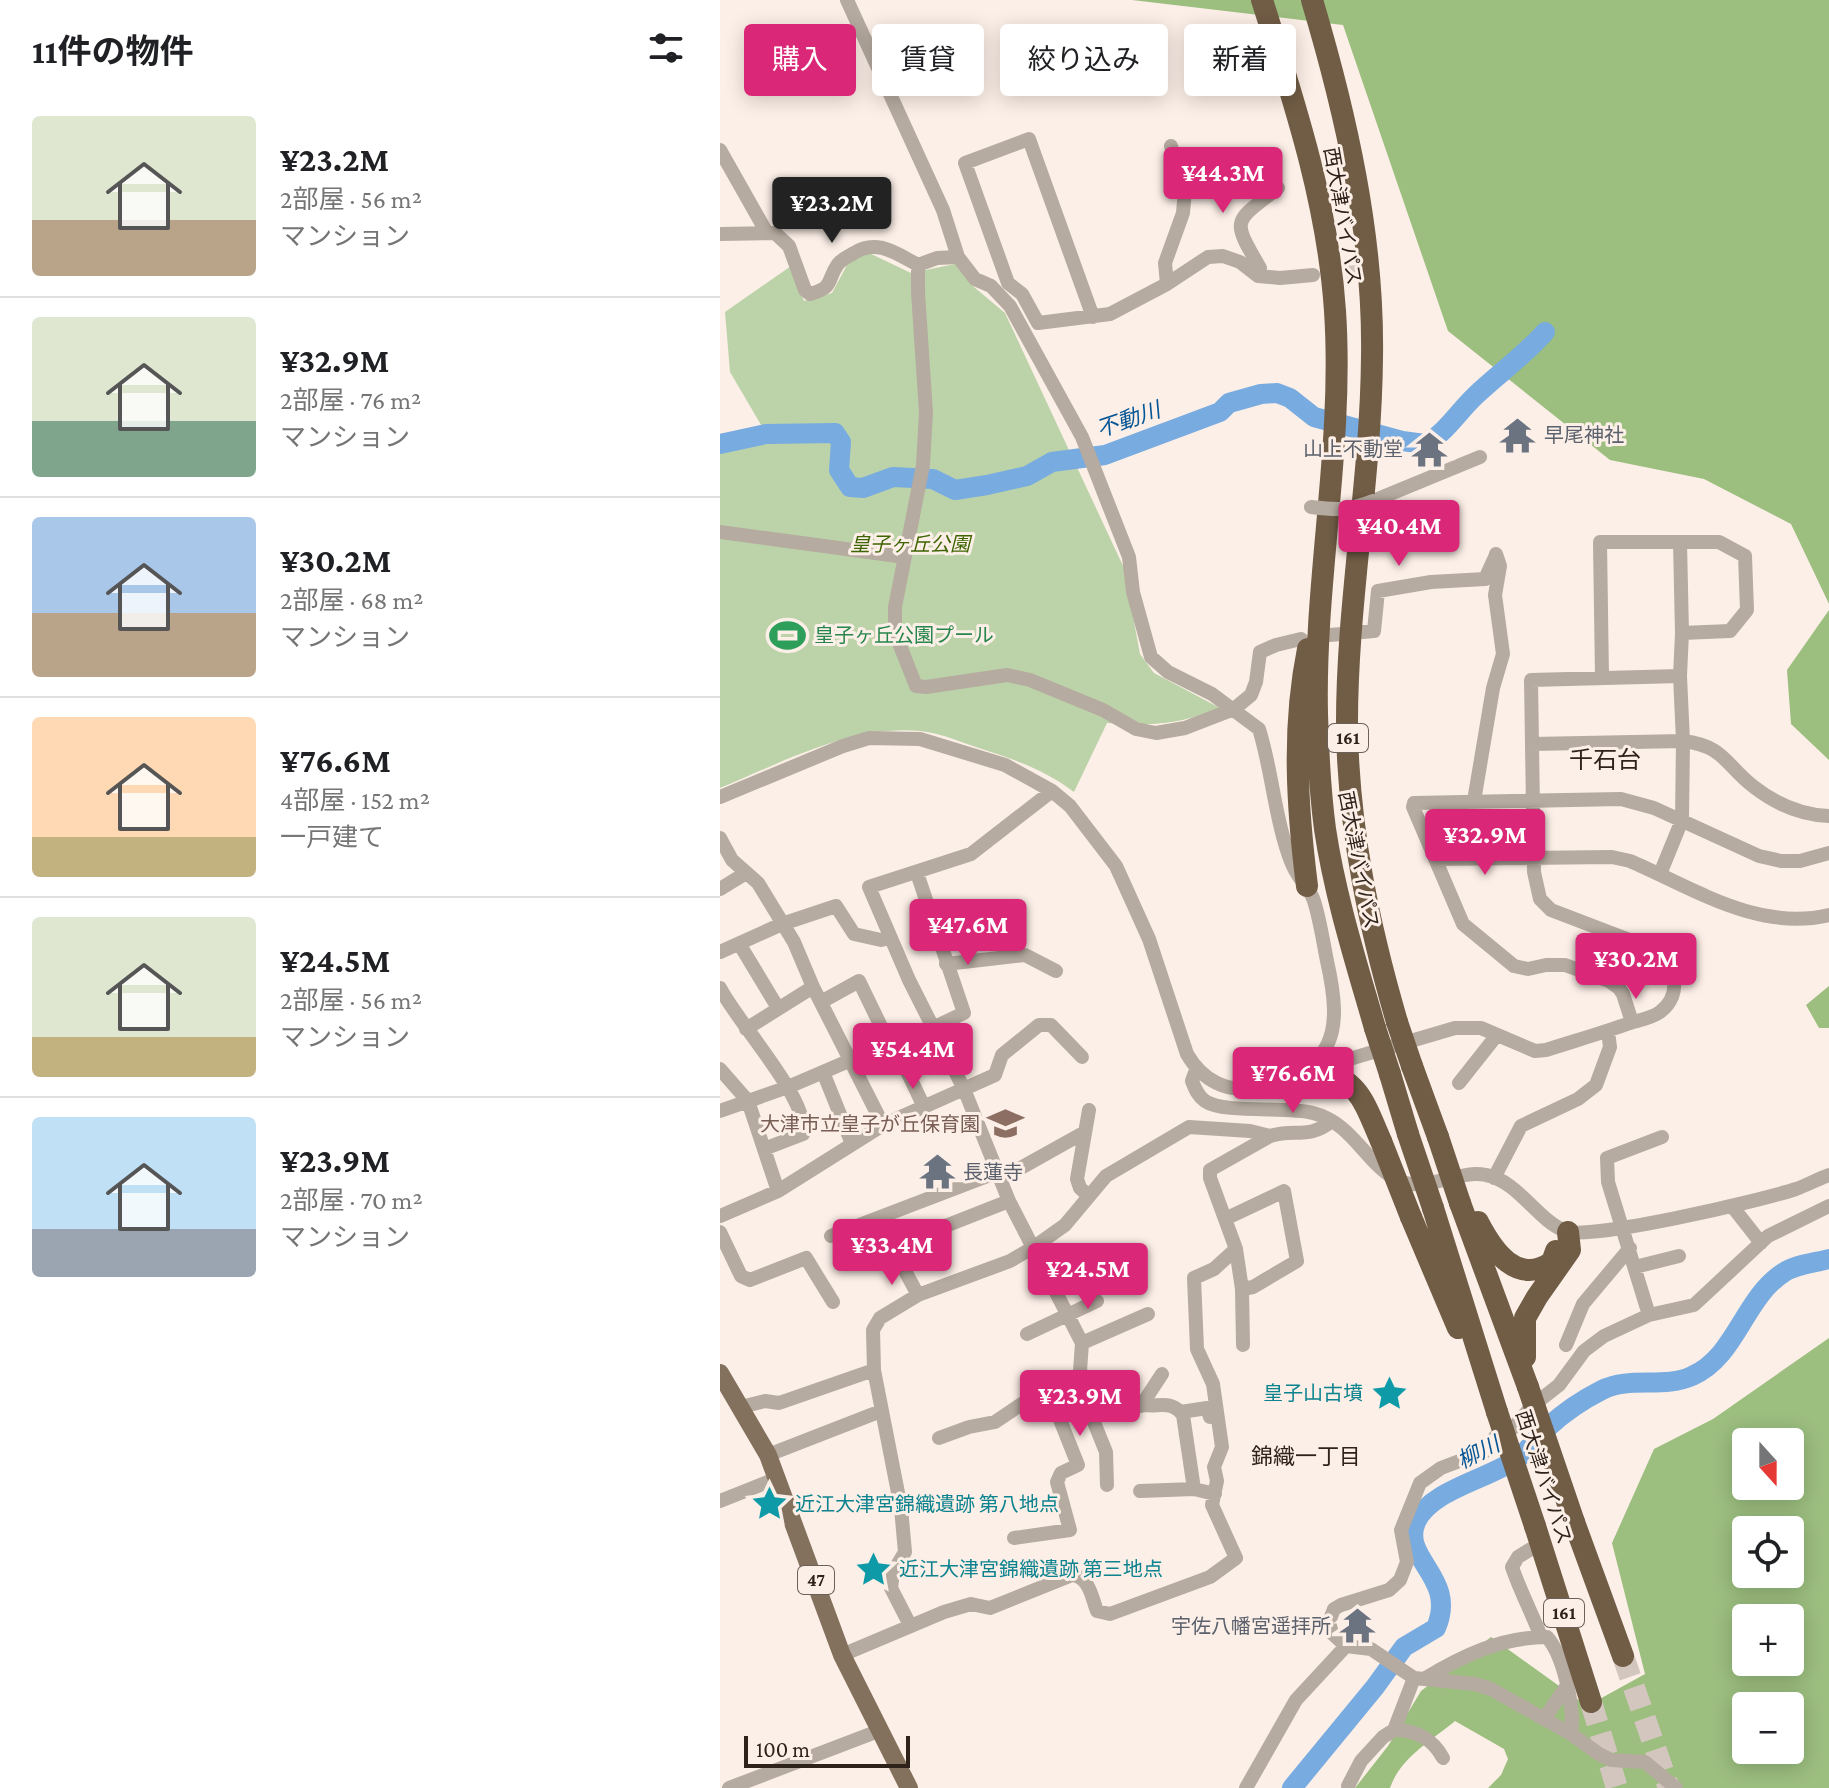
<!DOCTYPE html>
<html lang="ja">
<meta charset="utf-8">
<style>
body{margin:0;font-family:"Crimson Pro","Noto Sans JP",serif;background:#f2f2f2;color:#202124;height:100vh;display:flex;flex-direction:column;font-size:30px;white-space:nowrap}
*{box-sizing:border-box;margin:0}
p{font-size:26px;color:#757577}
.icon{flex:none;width:44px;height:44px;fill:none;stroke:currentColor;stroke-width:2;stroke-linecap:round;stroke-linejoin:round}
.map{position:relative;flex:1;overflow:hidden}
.drawer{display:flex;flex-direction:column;background:#fff;width:720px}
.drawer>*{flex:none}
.hud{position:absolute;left:24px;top:24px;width:760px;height:72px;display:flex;gap:16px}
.needle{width:52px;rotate:159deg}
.controls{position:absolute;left:1012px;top:1428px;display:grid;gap:16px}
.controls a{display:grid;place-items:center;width:72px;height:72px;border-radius:8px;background:#fff;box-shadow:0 4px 20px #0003;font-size:40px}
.scale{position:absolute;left:24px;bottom:20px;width:166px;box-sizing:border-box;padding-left:8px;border:4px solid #2e221b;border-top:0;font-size:22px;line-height:28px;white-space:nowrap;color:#2e221b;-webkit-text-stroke:6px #fcefe7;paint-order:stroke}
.price{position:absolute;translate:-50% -68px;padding:0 18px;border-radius:8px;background:#db2777;color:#fff;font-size:26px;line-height:52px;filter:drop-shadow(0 2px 4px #0008)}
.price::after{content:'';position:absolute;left:50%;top:48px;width:24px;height:18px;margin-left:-12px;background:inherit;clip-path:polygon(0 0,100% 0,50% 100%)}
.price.on{background:#222;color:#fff}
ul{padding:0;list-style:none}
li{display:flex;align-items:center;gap:24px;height:200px;padding:0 32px}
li+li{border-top:2px solid #e0e0e0}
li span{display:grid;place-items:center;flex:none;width:224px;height:160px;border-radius:8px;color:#555}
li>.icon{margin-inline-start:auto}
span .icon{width:96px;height:96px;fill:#fffc;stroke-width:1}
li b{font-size:34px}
h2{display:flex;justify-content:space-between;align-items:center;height:96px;padding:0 32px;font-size:34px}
.tag{padding:0 28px;border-radius:8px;background:#fff;box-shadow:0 4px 20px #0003;font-size:28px;line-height:72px}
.tag.on{background:#db2777;color:#fff}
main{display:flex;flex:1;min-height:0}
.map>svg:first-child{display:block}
.green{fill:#bcd3a9}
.forest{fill:#9cbe7f;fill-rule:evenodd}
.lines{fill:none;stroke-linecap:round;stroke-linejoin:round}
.river{stroke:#78abe0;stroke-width:20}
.minor-tunnel{stroke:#d3c6be;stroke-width:14;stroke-dasharray:14 7;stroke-linecap:butt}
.highway-tunnel{stroke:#d3c6be;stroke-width:22;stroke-dasharray:22 11;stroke-linecap:butt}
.minor{stroke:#b6aba0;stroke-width:14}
.major{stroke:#83715d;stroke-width:18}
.highway{stroke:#715c45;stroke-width:22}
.minor-bridge{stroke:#b6aba0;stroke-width:14}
.highway-bridge{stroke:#715c45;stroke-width:22}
.labels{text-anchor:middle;stroke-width:6;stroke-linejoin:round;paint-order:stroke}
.shield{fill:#fcefe7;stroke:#6c6058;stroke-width:2}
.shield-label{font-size:18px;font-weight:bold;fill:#2e221b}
.street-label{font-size:20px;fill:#2e221b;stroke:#fcefe7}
.worship-label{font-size:20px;fill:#5b616d;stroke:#fcefe7;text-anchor:start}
.park-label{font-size:20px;font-style:italic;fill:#3d6502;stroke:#fcefe7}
.leisure-label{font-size:20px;fill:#27864d;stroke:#fcefe7;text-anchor:start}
.education-label{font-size:20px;fill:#785e54;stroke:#fcefe7;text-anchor:end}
.culture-label{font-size:20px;fill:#0d838f;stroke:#fcefe7;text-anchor:start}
.water-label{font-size:22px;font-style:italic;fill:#045696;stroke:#fcefe7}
.neighbourhood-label{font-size:22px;fill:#2e221b;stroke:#fcefe7}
.quarter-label{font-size:24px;fill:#2e221b;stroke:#fcefe7}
</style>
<main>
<section class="drawer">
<h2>11件の物件<svg class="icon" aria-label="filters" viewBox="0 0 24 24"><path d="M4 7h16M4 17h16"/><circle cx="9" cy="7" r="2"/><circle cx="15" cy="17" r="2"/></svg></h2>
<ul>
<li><span style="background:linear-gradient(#dfe7d0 65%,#b9a48a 0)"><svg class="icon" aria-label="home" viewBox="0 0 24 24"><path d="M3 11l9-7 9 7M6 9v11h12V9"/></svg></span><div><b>¥23.2M</b><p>2部屋 · 56 m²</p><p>マンション</p></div></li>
<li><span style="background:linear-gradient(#dfe7d0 65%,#7fa58c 0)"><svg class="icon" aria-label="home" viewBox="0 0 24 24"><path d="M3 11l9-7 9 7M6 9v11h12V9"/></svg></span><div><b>¥32.9M</b><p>2部屋 · 76 m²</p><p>マンション</p></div></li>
<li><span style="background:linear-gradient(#a9c7e8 60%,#b9a48a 0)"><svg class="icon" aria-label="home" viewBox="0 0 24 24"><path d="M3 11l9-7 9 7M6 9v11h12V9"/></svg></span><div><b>¥30.2M</b><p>2部屋 · 68 m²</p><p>マンション</p></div></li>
<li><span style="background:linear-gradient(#ffd9b3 75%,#c2b280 0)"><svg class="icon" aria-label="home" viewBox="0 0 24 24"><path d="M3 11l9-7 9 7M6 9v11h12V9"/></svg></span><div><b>¥76.6M</b><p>4部屋 · 152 m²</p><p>一戸建て</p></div></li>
<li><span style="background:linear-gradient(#dfe7d0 75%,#c2b280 0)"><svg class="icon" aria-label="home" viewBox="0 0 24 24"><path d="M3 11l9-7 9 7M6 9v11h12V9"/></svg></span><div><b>¥24.5M</b><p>2部屋 · 56 m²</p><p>マンション</p></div></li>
<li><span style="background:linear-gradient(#bfe0f5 70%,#9aa5b1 0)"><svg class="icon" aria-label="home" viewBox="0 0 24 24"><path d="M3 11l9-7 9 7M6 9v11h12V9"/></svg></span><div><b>¥23.9M</b><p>2部屋 · 70 m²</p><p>マンション</p></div></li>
</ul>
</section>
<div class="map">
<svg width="1109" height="1788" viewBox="0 0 1109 1788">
<rect width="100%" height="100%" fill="#fcefe7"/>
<path class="green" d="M147,252l44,21 44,-9 19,23 31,26 119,255 16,86 14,19 66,35c-47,18 -64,17 -113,15l-33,69c-26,-20 -57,-32 -89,-42 -20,-6 -43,-17 -65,-19 -69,-6 -137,31 -200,57v-347l44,-11 -34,-58 -5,-60 66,-46 13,35 28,-8 15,-28z"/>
<path class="forest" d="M412,0h697v604l-38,-80 -87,-45 -94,-19 -162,-129 -105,-306z
M1109,610v150l-38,-36 -4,-54z
M1109,986v42h-10l-13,-23z
M1109,1338v450h-341l13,-13 7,-16 -4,-10 -49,-28c-24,20 -55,37 -65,67h-35l33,-42 33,-55 70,-54 96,69 58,-32 -33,-131 42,-94 59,-30zM1026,1442h44v44h-44zM1026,1530h44v44h-44zM1026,1618h44v44h-44zM1026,1706h44v44h-44z"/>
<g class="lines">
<path class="river" d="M0,444l46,-10 69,-1 6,9 -2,28 11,17 13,1 30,-11 40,2 22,11 32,-5 40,-9 25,-14 53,-7 115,-43 9,-9 32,-9 16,-1 13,5 24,19 88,24 23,3c20,-10 34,-33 50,-48 23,-22 49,-40 70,-64
M572,1788l83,-101 29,-40 32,-19c22,-51 -36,-69 -20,-106 15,-33 74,-43 102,-64 11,-8 19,-21 29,-30 15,-14 37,-29 55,-38 28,-14 62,-1 90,-14 44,-19 52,-78 91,-103 12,-9 32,-10 46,-14"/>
<path class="minor-tunnel" d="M606,274l51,-3"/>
<path class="highway-tunnel" d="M903,1656l46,132
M871,1702l26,86"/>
<path class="minor" d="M0,150l47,83
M0,234l55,-1 14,13 16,44 5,4c25,-7 16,-13 28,-30 4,-5 11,-8 16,-11 23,-15 43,1 64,12l19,-7 21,-1
M198,265v27l8,121 -3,52 -28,142v26l21,53 10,1 81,-12 23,5 73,30 33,19 20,4 29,-5 49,-19 17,-14 5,-13 4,-30 16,-7 25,-6
M538,276l2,-8c-29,-50 -27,-45 18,-80
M447,284l-2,-21 18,-50 2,-23 -14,-44
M373,317l-64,-178 -64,24 43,120 14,11 16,29 72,-9 57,-30 41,-27 15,-1 17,6 18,14 22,2 33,-3
M653,501l107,-44
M0,532l185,25
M643,632l11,-1 4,-40 53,-9 54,-3 11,-24
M609,635l13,-1
M960,676l2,-43
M882,677l-2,-135h119l26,14 2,54 -17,21 -48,2 -2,-91
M812,744l151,-3 -1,79 -22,54
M332,791l-81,63 -102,33 40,93 55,109 45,112 73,142 -3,42 27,67 1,33
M0,797l123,-51 26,-8 51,1 85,26 47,26 18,15 46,60 33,73 38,115c15,26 40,40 71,33 78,-18 85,-55 69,-126 -4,-20 -7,-41 -13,-60 -3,-10 -10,-17 -16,-26 -5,-7 -9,-18 -12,-28 -12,-38 -15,-80 -27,-118l-47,-35 -44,-22 -17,-15 -18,-65 -4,-35 -47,-120 -72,-131 -19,-20 -16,-7 -17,-22 -15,-47 -96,-210
M754,801l19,-113 10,-34 -8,-59 5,-29 -4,-12
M0,838l12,22 26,23 36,59 19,45 70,138
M715,859l177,-2 18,4c63,27 128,71 199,54
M0,889l26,-16
M20,945l38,63
M0,952l62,-28 54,-18 18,28 27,6 9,-2
M226,964l79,-9 31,16
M0,988c17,34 90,112 83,146l-39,15
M101,1002l38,-21 32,66
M912,1022l-9,-28 -4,-6 -10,-7 -44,-16h-19l-18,4 -14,-3 -51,-42 -50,-117 1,-4 207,-4 33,9 105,48 22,5h19l29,-8
M26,1029l67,-42
M175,1046l29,61
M603,1053l23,7 109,-32h26l54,23 11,-1c28,-9 56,-17 84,-27 10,-3 22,-5 30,-11 24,-18 15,-49 -7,-63l-102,-39 -11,-11 -6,-27 -3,-192 149,-4 3,65c42,5 42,24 71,46 22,17 48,28 75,29
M0,1069l28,32 30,90
M476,1070l-4,11c3,8 6,15 13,20 19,13 82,5 108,12 40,10 52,50 84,67 27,14 61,-11 89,-5 32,6 50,44 79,56 24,10 198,-31 231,-42 11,-4 22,-10 33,-14
M103,1072l29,72
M739,1083l38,-48
M369,1110l-12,69 3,9 9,8
M0,1111l68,-24 63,-27 44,-14 69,-33 -47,-140
M942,1137l-55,21 1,24 41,133 -45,21 -20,15 -25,34 -28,22 -18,21 -18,9 -9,14 -45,17 -21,15 -19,47 6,32 -7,18 -11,10 -48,15 -7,4 -5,13 3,11 14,13 25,3 43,29 61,6 16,5 80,45 28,20 12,6 34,2 31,26
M774,1178l27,-52 57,-27 18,-14 14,-38 -2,-16
M281,1179l84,-47
M1012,1206l29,37
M0,1216l58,-25 105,-66 112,-50 7,-20 37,-30h12l31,32
M505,1219l59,-28 13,70 -44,26 -11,2
M0,1232l21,44 9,4 56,-22 27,44
M111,1236l44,-17
M172,1247l117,-46
M516,1249l6,40 1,56
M915,1267l44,-11
M198,1295l-26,-48 -6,-4 -11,-24 123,-47
M929,1315l45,-10 74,-69 61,-30
M307,1334l70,-33
M362,1343l66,-29
M846,1345l17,-41 47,-56
M421,1406l21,-32
M21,1407l24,-6 14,2 95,-33
M461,1412l26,-4 3,9 7,-4
M219,1438l30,-11 26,-5 52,-35 23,-2 51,4c26,33 43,2 62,26l11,74 21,5
M48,1455l113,-44
M420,1491l54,-2
M0,1501l58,-23
M294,1538l56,-8 -13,-48 4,-9 17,-8 -31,-78
M811,1549l-13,8 -6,10c8,24 20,46 29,70
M190,1625l-19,-37 2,-16 12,-20 -4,-44 -27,-138 -1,-40 7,-12 38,-23 92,-34 24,-14 31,-22 41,-49 83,-49 61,4 20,5
M122,1655l102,-43 27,-8 19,4 82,-33c17,1 20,23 25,36l13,3 100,-37 26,-19 -24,-53 5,-24 -3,-14 8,-20 -9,-63 -16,-35 -3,-71 20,-9 22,-20 -26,-71v-8l60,-34c25,-8 38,4 62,-15
M704,1679c38,-23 77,-42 123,-42 17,19 28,72 24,97
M824,1719l22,-32
M674,1730c22,0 38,8 49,28
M628,1786l13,-25 22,-24 11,-7 20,-52
M9,1788l152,-58
M526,1788l50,-88 50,-54"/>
<path class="major" d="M0,1373l48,82 74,200 67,133"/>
<path class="highway" d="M542,0c32,101 66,204 73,311 9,135 -21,268 -18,403 1,38 3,77 8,115 10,67 31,133 50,199
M592,0c34,114 62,237 60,357 -1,125 -26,249 -25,374 2,100 22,195 50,291
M587,886c-10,-79 -15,-158 1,-237
M593,1064c47,19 49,33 68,77
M692,1066l26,71
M670,1074l18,60
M740,1203l68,184
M713,1208l64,204
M691,1217l47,111
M758,1222c15,29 39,64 74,40l4,-11
M805,1357v-39l12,-21 33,-47 -2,-18
M854,1522l49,134
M815,1526l56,176"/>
<path class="minor-bridge" d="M591,507c25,3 37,4 62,-6"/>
<path class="highway-bridge" d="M677,1022l15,44
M655,1028l15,46
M688,1134l25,74
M718,1137l22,66
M661,1141l30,76
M808,1387l46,135
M777,1412l38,114"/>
</g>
<defs>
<symbol id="temple-bare" viewBox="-9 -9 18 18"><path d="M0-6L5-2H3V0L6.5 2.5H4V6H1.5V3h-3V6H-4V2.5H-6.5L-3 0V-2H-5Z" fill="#6b7280" stroke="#fcefe7" stroke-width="2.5" paint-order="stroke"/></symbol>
<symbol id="stadium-bare" viewBox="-9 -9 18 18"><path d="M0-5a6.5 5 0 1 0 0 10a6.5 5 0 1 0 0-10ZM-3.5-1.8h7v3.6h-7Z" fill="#2e9e5b" stroke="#fcefe7" stroke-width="2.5" paint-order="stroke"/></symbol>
<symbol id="school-bare" viewBox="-9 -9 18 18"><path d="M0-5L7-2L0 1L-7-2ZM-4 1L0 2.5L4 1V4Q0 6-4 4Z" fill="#8d6e63" stroke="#fcefe7" stroke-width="2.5" paint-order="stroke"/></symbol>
<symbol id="sight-bare" viewBox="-9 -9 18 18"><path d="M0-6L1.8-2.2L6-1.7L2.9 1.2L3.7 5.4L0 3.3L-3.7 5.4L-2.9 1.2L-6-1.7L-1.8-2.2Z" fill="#0f9aa8" stroke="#fcefe7" stroke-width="2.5" paint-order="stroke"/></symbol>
</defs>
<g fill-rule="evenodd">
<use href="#temple-bare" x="772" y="410" width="51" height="51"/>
<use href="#temple-bare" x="684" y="424" width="51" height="51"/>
<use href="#stadium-bare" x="42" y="610" width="51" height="51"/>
<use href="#school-bare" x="260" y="1098" width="51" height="51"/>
<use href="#temple-bare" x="192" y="1146" width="51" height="51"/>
<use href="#sight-bare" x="644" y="1368" width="51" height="51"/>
<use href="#sight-bare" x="24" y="1478" width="51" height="51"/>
<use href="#sight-bare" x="128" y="1544" width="51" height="51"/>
<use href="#temple-bare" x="612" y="1600" width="51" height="51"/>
</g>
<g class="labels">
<g class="shield">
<rect x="608" y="724" width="40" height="28" rx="6"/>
<rect x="78" y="1566" width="36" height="28" rx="6"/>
<rect x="824" y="1599" width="40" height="28" rx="6"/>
</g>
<g class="shield-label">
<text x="628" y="744">161</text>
<text x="96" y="1586">47</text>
<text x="844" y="1619">161</text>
</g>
<g class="street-label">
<text transform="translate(623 216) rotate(80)" y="7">西大津バイパス</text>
<text transform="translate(639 860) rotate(79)" y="7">西大津バイパス</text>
<text transform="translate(824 1477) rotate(72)" y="7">西大津バイパス</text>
</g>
<g class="worship-label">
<text x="824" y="442">早尾神社</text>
<text x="683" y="456" text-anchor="end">山上不動堂</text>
<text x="243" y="1179">長蓮寺</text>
<text x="611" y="1633" text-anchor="end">宇佐八幡宮遥拝所</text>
</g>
<g class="park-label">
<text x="190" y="551">皇子ヶ丘公園</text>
</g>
<g class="leisure-label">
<text x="94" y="642">皇子ヶ丘公園プール</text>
</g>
<g class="education-label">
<text x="260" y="1131">大津市立皇子が丘保育園</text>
</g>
<g class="culture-label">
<text x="643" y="1400" text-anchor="end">皇子山古墳</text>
<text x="75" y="1511">近江大津宮錦織遺跡 第八地点</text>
<text x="179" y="1576">近江大津宮錦織遺跡 第三地点</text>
</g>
<g class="water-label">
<text transform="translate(408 419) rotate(-19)" y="8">不動川</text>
<text transform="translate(758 1452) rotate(-27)" y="8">柳川</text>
</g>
<g class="neighbourhood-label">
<text x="586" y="1464">錦織一丁目</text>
</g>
<g class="quarter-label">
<text x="885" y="768">千石台</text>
</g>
</g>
</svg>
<div class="controls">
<a><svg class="needle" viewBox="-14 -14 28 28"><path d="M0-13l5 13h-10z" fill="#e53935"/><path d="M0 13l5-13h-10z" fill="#757577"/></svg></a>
<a><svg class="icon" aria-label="locate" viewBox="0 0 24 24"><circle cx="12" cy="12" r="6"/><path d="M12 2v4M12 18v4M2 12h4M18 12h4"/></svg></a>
<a>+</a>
<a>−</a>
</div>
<div class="scale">100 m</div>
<b class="price" style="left:503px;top:215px">¥44.3M</b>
<b class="price on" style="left:112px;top:245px">¥23.2M</b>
<b class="price" style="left:679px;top:568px">¥40.4M</b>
<b class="price" style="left:765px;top:877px">¥32.9M</b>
<b class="price" style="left:248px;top:967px">¥47.6M</b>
<b class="price" style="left:916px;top:1001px">¥30.2M</b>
<b class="price" style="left:193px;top:1091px">¥54.4M</b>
<b class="price" style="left:573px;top:1115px">¥76.6M</b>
<b class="price" style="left:172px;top:1287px">¥33.4M</b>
<b class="price" style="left:368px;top:1311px">¥24.5M</b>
<b class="price" style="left:360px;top:1438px">¥23.9M</b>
<div class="hud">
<a class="tag on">購入</a>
<a class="tag">賃貸</a>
<a class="tag">絞り込み</a>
<a class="tag">新着</a>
</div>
</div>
</main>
